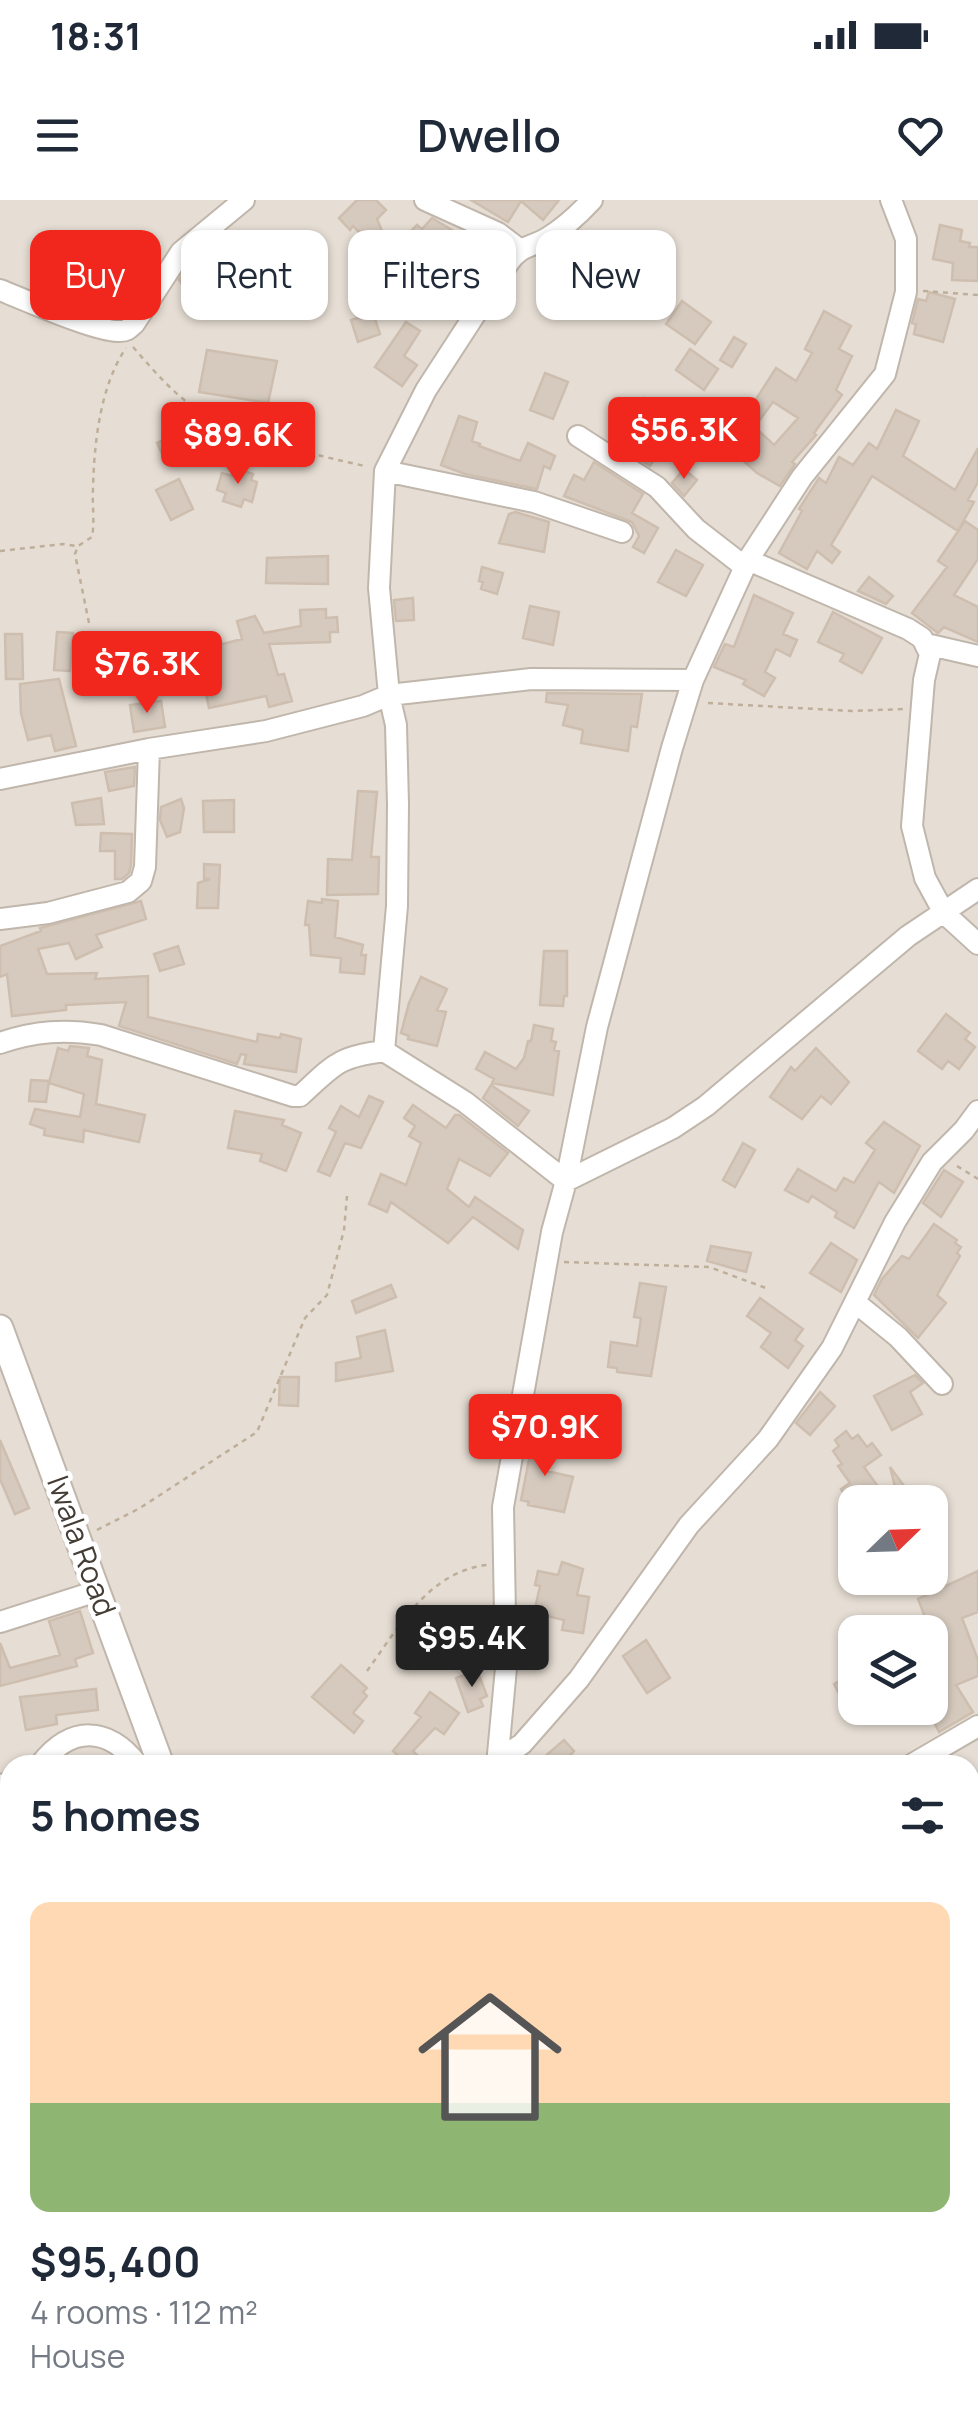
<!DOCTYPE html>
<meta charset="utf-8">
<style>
body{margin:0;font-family:Manrope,sans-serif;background:#f2f2f3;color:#1f2937;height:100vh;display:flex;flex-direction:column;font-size:38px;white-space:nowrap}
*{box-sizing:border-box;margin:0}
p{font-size:32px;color:#747a83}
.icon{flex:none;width:55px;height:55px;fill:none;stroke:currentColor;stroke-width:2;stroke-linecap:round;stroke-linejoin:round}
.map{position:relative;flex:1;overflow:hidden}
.panel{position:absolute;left:0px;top:1555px;width:980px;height:672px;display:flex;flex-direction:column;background:#fff;border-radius:30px 30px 0 0;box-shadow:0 2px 8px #0004}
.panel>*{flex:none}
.banner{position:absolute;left:30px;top:30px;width:920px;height:90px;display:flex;gap:20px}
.needle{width:65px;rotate:67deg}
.buttons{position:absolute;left:838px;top:1285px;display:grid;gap:20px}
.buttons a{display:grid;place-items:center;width:110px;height:110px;border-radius:20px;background:#fff;box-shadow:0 2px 8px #0004;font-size:50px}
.price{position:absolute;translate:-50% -85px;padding:0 22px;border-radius:10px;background:#f1271d;color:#fff;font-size:32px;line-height:65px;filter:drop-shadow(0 2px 5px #0008)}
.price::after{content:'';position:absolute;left:50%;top:60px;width:30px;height:22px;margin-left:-15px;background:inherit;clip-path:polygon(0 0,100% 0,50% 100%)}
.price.selected{background:#222;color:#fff}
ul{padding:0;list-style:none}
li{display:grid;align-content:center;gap:20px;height:530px;padding:0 30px}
li span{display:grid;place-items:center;height:310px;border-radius:20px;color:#555}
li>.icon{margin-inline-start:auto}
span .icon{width:180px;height:180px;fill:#fffc;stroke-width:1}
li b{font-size:42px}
h2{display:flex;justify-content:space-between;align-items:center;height:120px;padding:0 30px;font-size:42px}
.tag{padding:0 35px;border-radius:20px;background:#fff;box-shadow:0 2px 8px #0004;font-size:35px;line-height:90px}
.tag.selected{background:#f1271d;color:#fff}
.status{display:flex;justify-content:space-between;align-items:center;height:70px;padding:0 50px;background:#fff;direction:ltr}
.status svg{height:28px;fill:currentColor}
header{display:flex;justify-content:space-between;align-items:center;height:130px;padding:0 30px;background:#fff;font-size:45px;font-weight:600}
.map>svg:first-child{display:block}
.residential{fill:#e6ded4;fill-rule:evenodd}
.building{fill:#d6cabe;stroke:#cebeaf;stroke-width:2.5}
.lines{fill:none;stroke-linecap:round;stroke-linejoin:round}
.minor-casing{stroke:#c0b6ab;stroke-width:24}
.tertiary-casing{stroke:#c0b6ab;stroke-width:29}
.path{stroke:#beae9a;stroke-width:2.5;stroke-dasharray:5 5;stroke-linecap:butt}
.minor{stroke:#fff;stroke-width:20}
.tertiary{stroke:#fff;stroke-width:25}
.labels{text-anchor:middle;stroke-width:9;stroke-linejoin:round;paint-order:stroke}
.street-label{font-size:30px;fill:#443d35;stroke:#fff}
</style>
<div class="status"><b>18:31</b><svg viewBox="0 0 49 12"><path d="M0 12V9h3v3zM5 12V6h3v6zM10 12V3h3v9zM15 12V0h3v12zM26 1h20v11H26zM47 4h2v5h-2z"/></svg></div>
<header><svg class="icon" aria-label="menu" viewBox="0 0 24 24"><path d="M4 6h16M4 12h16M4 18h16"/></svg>Dwello<svg class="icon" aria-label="heart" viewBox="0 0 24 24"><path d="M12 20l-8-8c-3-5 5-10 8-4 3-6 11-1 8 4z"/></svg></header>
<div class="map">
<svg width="978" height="2227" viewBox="0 0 978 2227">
<rect width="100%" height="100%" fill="#f2ede5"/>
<path class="residential" d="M0,0h978v2227h-978zM855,1302h75v76h-75zM855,1432h75v76h-75zM10,1565h960v653h-960z"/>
<path class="building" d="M357,0h19l10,10 -9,9 25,60 -22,8 -5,-13 -7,3 -5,-14 5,-2 -2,-6 11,-5 -24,-24 -3,4 -11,-12z
M471,0h88l-16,20 -22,-19 -13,21z
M432,18l20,12 -26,33 -27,-20 18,-18 5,4z
M940,25l22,5 -2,11 10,2 -1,4h9v34l-26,-1 1,-17 -20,-4z
M582,31l20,14 -17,27 -21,-13z
M234,32l21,34 -50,33 -5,-7 -8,6 -13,-18 12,-19z
M483,41l17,11 -24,34 -18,-18z
M264,79l40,3 -1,32 -41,-3z
M929,92l26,7 -12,43 -29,-8 2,-10 -4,-1 6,-24 8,2z
M682,101l29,21 -16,22 -29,-20z
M824,111l27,15 -12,23 13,7 -16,34 6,5 -28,38 2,2 -24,27 3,2 -15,22 -23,-13 -19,-17 22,-24 14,13 24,-27 -25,-16 -20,27 -11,-8 34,-53 20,13 16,-28 -7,-4z
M373,113l7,21 -22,8 -7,-22z
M406,122l14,9 -16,25 13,9 -15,21 -27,-19z
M734,137l12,7 -14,23 -12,-7z
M690,149l28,20 -14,21 -28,-20z
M207,150l70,11 -9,42 -69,-11z
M545,173l23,9 -15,37 -23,-9z
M645,198l33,22 -28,46 -19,-12 14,-21 -16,-11z
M896,210l23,11 -16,35 52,34 23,-42v34l-10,18 6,2 -16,29 -86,-55 -41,69 9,7 -8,11 -15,-12 -10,18 -28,-16 23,-42 -3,-2 20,-31 7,5 13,-26 14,8 16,-22 8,6z
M459,216l18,6 -5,19 8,3 -1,2 41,15 8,-18 27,13 -5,13 -6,-3 -7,23 -72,-15 -24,-9z
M180,233l8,21 -22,9 -9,-20z
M594,262l49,32 -11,19 26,15 -14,25 -11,-6 6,-11 -7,-14 -68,-26 10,-21 10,5z
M234,268l19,6 -2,6 6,2 -5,20 -8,-3 -3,8 -18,-6 3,-8 -9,-3 5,-17 10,3z
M684,269l13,11 -13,16 -12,-13z
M179,279l14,30 -22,11 -15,-30z
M515,312l34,10 -5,30 -45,-9 10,-29z
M965,321l13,9v29l-24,36 24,12v35l-34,-15 -6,6 -26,-20 35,-46 -9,-6z
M676,350l27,15 -17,31 -28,-14z
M328,356v28l-62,-1 1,-25z
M482,367l21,6 -6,21 -16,-5 2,-7 -4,-1z
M869,377l24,19 -7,8 -28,-13z
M754,395l39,18 -10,21 14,6 -7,16 -14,-7 -11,23 10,6 -11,18 -21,-12 3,-4 -32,-13 11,-23 9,3z
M413,398l1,22 -18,1 -2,-21z
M530,406l29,6 -6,33 -30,-7z
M326,409v9l11,-1 1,15h-8v10l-61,2 9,31 6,-1 8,27 -23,6 -3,-11 -57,12 -5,-24 8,-2 -9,-33 39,-10 -5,-18 18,-5 9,17 37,-7 -1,-16z
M833,412l49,26 -20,35 -22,-12 4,-7 -26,-12z
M57,432l16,1 -3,38 -16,-1z
M5,434h17l1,45h-17z
M176,457l4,24 -12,3 -5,-25z
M59,479l17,67 -21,5 -4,-16 -23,5 -7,-27 -1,-29z
M547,493l95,1 -5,33 -6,-1 -3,25 -47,-8 2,-13 -20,-5 5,-20 -22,-3z
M161,501l4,26 -31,5 -4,-27z
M135,567l-1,19 -25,5 -4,-19z
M358,591l19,1 -6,65h8l-1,37 -51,1 1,-36 24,1z
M101,598l3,26 -28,1 -4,-22z
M181,599l3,9 -4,24 -13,5 -7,-17 1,-13z
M234,600v32h-30l-1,-31z
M101,633l31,1 -1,31 -2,8 -7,6h-7v-28h-15z
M204,664l16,1 -2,43h-21l1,-25 12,-4h-6z
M322,699l16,2 -3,36 28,8 -2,10h5l-2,19 -24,-2 1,-14 -30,-3 -2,-30h-4l3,-24 14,2z
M141,701l5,18 -50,16 6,12 -26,12 -7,-16 -31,6 9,25 50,-1 -2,6 53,-3v41l109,25 1,-8 22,4 1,-4 20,5 -5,33 -52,-8 2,-9 -5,-1 -4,10 -118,-38 7,-24 -60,3v5l-54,6 -5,-42 -7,3v-31l41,-15 -1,-3z
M178,746l6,18 -24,7 -6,-17z
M544,751h23v45h-3l-1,10 -23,-1z
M421,777l26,12 -10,21 9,2 -9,34 -29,-7 1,-3 -8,-3 8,-30z
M946,814l24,19 -5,6 10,8 -16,22 -11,-8 -6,8 -24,-18z
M534,825l19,4 -2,12 5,1 -2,8 5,1 -6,44 -61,-12 2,-4 -18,-10 9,-17 31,17 8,-11 4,-17h3z
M70,846l19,2 -2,8 15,4 -6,44 49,11 -6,27 -55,-12 -1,12 -39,-7 1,-6 -15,-5 5,-15 45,8 4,-23 -35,-11 9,-35 10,3z
M816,848l33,34 -18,22 -10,-8 -19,23 -32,-22 21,-30 4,4z
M31,880l18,1 -3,21 -17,-1z
M491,885l38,26 -11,15 -35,-28z
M369,896l14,6 -22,46 -16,-5 -15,33 -12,-5 18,-39 -7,-4 12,-22 18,11z
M413,905l33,23 9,-13h4l49,38 -18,23 -31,-17 -12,30 22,18 6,-10 48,33 -5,19 -45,-32 -25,26 -57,-41 -4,10 -18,-8 12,-30 25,11 15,-42 -12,-7 6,-10 -11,-8z
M235,911l49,9 -2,5 19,8 -15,38 -26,-10 2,-7 -34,-6z
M884,922l36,24 -26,47 -15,-11 -25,46 -19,-11 2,-5 -25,-16 -4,6 -23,-12 13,-21 38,22 8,-13 10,5 21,-33 -9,-7z
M743,943l12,7 -20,37 -12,-7z
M944,970l19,12 -22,35 -18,-14z
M934,1024l23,16 -2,3 6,4 -4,6 3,3 -23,39 9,8 -28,35 -44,-43 8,-16 20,-23 7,3z
M831,1043l26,17 -16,32 -31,-19z
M711,1046l40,7 -5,19 -39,-11z
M640,1083l26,4 -15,89 -34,-4v-4l-9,-1 3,-25 26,4 4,-28 -7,-1z
M391,1085l5,12 -40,16 -4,-12z
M760,1098l43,31 -8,11 8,6 -15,22 -27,-21 10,-14 -24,-17z
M385,1130l8,41 -57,10v-18l25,-5 -4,-21z
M915,1175l8,8 -13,9 12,22 -30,16 -18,-34z
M280,1177h19l-1,29 -19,-1z
M820,1192l15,14 -25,29 -14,-12z
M846,1231l6,8 6,-4 9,12 5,-4 9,12 -17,12 25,35h-39l-9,-13 9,-6 -12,-17 4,-2 -9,-13 6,-5 -4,-6z
M534,1234l19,4 -6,33 26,6 -9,35 -36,-7 1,-3 -8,-2z
M0,1240l29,68 -14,6 -15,-35z
M890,1267l26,35h-17z
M562,1362l21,7 -6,26 12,2 -6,36 -21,-3 2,-10 -30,-7 6,-27 -5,-1 3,-14 20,4z
M978,1371v41l-16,6 16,42v16l-22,9 17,27 -34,20 -9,-18v-17l17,-8 -17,-25v-32h-35l30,-15 -7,-18z
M80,1411l13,42 -18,6 2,7 -77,20v-43l10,25 50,-13 -11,-34z
M646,1440l24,38 -23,15 -24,-37z
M341,1465l26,23 -4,4 4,4 -14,17 10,8 -9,12 -42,-36z
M477,1470l10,26 -7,3 3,7 -15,6 -12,-34z
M849,1476l6,11v12l-10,6 -11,-21z
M96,1489l2,21 -42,5 1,9 -31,6 -6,-33z
M430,1492l29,21 -15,21 -9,-6 -22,23 14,14h-20l-14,-14 28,-34 -6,-4z
M564,1540l10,11 -12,14h-27z"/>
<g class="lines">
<defs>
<path id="minor" d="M425,0l73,33 21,16
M0,90c23,9 99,43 120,41 8,0 9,-3 14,-7l47,-72 63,-52
M578,236l79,51 39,42 49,38
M385,271l149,31 88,30
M748,360l160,69 14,9 8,16 -6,26 -12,146 13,52 19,35 34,31
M926,444l52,12
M0,579l149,-30 117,-18 97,-25 26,-11 142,-16 162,1
M0,719l48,-6 80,-21 13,-11 4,-14 4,-118
M0,843c35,-12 65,-14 101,-8l192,61h7c34,-31 37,-39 84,-45l81,51 101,79 107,-53 33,-22 202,-170 70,-47
M384,851l13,-145 1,-102 -2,-79 -7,-30 -10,-107 6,-117 41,-81 83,-128c13,-18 23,-14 40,-25 16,-10 30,-23 43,-37
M856,1103l42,34 44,47
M0,1422l97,-31
M498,1560l24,-16 57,-65 110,-154 79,-86 64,-91 63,-126 37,-60 32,-32 14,-19
M40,1565c31,-40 68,-39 98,0
M497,1565l9,-97 -3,-161 49,-275 14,-51 31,-154 75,-279 21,-68 55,-120 54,-83 83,-103 21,-82v-53l-15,-39
M911,1565l67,-39
M0,1585l10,-2
M0,1857l10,-1
M970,1968h8
M0,2042l10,-1
M198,2227v-9
M333,2227l17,-9"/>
<path id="tertiary" d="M0,1128l161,437
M422,2218l4,9"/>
</defs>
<use href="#minor" class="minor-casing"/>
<use href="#tertiary" class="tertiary-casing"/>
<path class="path" d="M923,91l55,4
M133,147c21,24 41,48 68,65 45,26 113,43 164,54
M0,351l63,-7 13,2
M89,423l-14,-69 3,-8 14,-9c3,-16 0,-32 1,-48 1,-45 7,-103 33,-141
M708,503l144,8 53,-2
M957,966l21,13
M564,1062l145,5 57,21
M97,1330l43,-22 117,-76 48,-114 22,-23 17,-65 3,-34
M367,1471c32,-44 61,-99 120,-106"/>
<use href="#minor" class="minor"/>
<use href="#tertiary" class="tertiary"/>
</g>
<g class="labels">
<g class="street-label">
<text transform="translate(81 1346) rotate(70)" y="10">Iwala Road</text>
</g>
</g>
</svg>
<div class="buttons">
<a><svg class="needle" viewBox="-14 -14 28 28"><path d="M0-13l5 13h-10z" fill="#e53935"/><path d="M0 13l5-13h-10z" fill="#747a83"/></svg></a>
<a><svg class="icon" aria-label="layers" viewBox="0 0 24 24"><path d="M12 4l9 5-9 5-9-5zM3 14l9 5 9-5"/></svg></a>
</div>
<b class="price" style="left:684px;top:282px">$56.3K</b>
<b class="price" style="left:238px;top:287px">$89.6K</b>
<b class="price" style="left:147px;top:516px">$76.3K</b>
<b class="price" style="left:545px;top:1279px">$70.9K</b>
<b class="price selected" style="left:472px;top:1490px">$95.4K</b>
<div class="banner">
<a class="tag selected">Buy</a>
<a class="tag">Rent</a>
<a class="tag">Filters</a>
<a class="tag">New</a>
</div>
<section class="panel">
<h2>5 homes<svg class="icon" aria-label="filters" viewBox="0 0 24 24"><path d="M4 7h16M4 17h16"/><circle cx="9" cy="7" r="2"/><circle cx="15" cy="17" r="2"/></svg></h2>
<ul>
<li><span style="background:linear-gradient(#ffd9b3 65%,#8fb573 0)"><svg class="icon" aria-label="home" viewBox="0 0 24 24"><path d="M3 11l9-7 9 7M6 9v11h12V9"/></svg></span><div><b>$95,400</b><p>4 rooms · 112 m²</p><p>House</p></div></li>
</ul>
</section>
</div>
